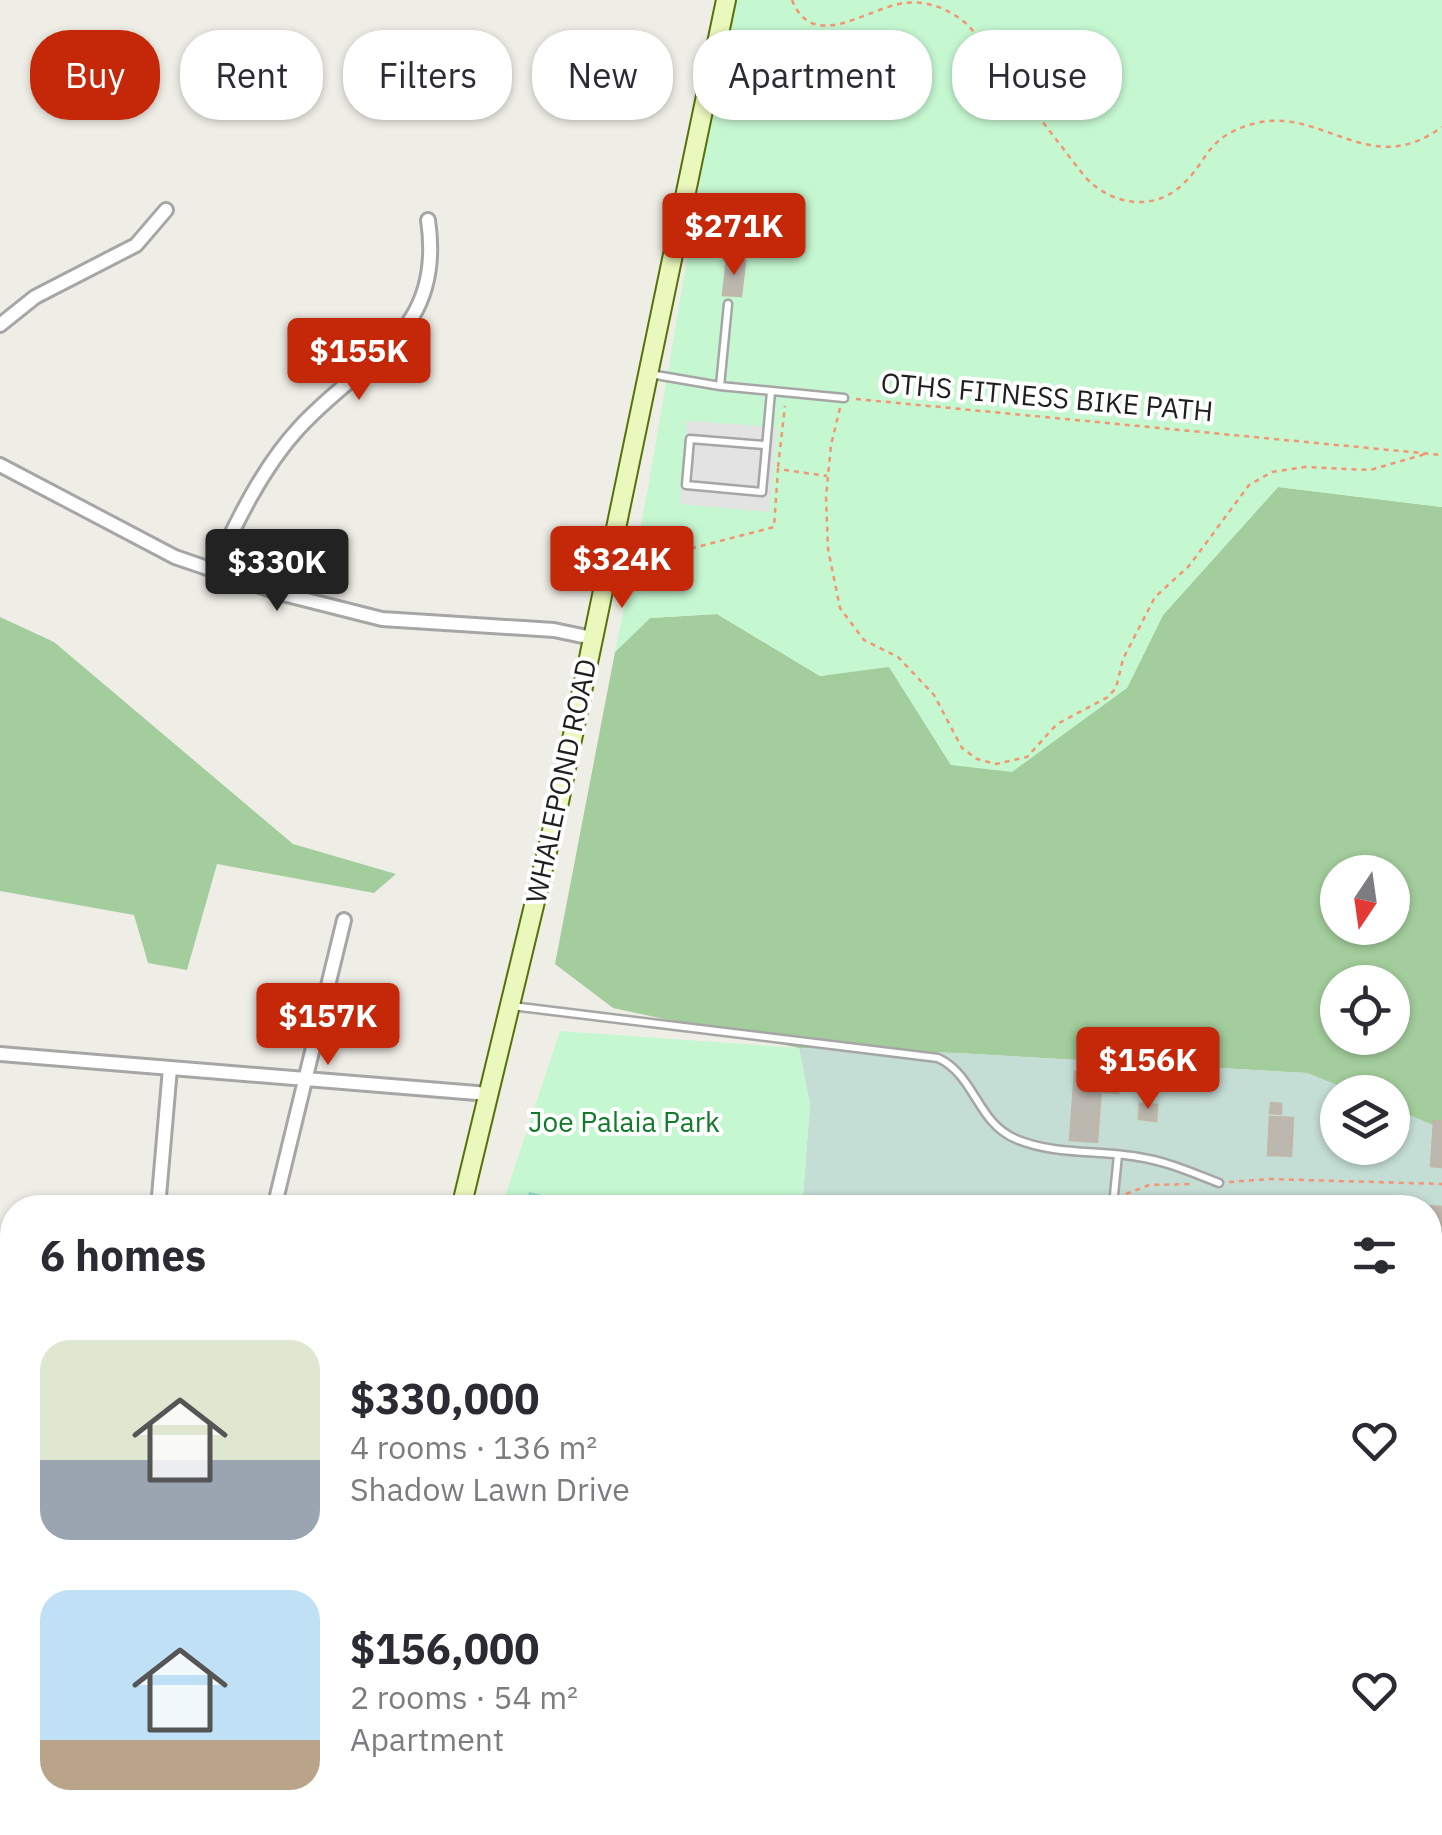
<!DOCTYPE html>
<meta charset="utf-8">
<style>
body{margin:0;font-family:"IBM Plex Sans",sans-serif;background:#f2f2f3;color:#2b2b33;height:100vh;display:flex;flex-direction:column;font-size:38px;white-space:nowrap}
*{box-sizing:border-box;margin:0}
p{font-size:32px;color:#7c7c81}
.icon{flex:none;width:55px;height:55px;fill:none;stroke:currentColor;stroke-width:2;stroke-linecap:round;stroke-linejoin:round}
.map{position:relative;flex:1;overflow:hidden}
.details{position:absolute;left:0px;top:1195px;width:1442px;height:640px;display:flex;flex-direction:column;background:#fff;border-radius:40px 40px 0 0;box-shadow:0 2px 8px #0004}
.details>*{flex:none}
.hud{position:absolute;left:30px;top:30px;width:1382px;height:90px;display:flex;gap:20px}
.needle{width:65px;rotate:193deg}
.buttons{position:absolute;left:1320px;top:855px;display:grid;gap:20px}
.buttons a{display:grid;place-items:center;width:90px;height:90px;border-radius:50%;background:#fff;box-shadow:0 2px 8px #0004;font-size:50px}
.price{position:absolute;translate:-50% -85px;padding:0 22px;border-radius:10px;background:#c52809;color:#fff;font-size:32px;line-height:65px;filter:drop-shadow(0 2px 5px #0008)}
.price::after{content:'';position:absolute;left:50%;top:60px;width:30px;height:22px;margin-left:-15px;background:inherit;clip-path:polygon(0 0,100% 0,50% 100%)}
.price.selected{background:#222;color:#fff}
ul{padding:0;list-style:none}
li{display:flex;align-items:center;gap:30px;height:250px;padding:0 40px}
li span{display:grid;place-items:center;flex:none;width:280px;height:200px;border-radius:30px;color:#555}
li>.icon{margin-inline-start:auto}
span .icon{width:120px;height:120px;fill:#fffc;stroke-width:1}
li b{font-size:42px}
h2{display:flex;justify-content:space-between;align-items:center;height:120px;padding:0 40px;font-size:42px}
.tag{padding:0 35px;border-radius:40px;background:#fff;box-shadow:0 2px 8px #0004;font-size:35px;line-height:90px}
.tag.selected{background:#c52809;color:#fff}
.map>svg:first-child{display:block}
.farmland{fill:#e7edd2}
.forest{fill:#a3cd9c;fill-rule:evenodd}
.wetland{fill:#c4ddd5}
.park{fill:#c5f7d1}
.pitch{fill:#88dbc8}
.parking{fill:#e3e3e3}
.building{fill:#bcb7af;stroke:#c0b7a9;stroke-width:2.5}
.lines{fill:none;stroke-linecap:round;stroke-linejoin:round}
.lane-casing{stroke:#a6a6a6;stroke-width:11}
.street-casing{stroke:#a6a6a6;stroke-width:18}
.secondary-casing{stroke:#56720a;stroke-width:22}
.path{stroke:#f39573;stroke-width:2.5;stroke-dasharray:5 5;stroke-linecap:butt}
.lane{stroke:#fff;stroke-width:6}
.street{stroke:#fff;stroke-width:12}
.secondary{stroke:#eaf7bd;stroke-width:18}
.labels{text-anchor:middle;stroke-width:8;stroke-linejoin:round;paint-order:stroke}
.street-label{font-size:28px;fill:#1f1f1f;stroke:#fff}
.park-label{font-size:28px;fill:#117a2b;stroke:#fff}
</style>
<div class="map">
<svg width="1442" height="1835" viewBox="0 0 1442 1835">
<rect width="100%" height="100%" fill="#efeee6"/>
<path class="farmland" d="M1430,1537l12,2v296h-113l-9,-12 110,-1z"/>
<path class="forest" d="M1278,487l164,20v618l-12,-1 -37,-16 -1,-16h-38l-47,-19 -351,-20 -157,-5 -186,-40 -58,-44 60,-312 35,-34 67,-4 103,62 69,-10 62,99 176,-77 36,-73zM1338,872h54v56h-54zM1338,982h54v56h-54z
M0,617l54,25 239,202 103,30 -22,19 -157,-29 -30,106 -39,-7 -14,-48 -134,-24z"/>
<path class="wetland" d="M799,1048l157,5 351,20 47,19h-16v56h54l1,-40 37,16 12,1v407l-12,-1v-323l-628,-1 8,-102z"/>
<path class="park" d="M731,0h711v507l-164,-20 -115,128 -36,73 -115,84 -61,-7 -62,-98 -69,9 -103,-62 -67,4 -35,34 32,-158z
M560,1031l239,17 11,57 -8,102 -301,1z
M1320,1822l9,13h-790l-1,-12z"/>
<path class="pitch" d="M529,1192l64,15h-68z
M1004,1823h193v12h-197z"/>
<path class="parking" d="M687,421l90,6 -8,85 -89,-8z"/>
<path class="building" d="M727,259l18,2 -4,35 -18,-1z
M1075,1072l45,6 -2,15 -14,-1v-5h-3l-4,55 -27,-2z
M1271,1103l10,1v10l-11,-1z
M1140,1104l17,1 -1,16 -17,-2z
M1270,1117l23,1 -2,38 -23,-1z
M1434,1121h8v46l-11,-1z
M1427,1206l15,1v49h-12v-48z"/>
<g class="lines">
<defs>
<path id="lane" d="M650,374l70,12 124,12
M720,386l8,-82
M765,445l-75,-6 -4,46 76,7 9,-100
M512,1006l426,52c37,17 39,65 78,81 38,16 82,11 122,18 28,4 55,16 81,26
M1113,1205l5,-50"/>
<path id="street" d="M0,325l35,-28 101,-52 30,-35
M0,465l175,92 108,37 99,25 172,11 38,8
M213,572c23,-49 49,-104 86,-144 65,-71 146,-93 129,-208
M0,1054l489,40
M158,1208l12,-140
M274,1208l70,-288
M0,1526l12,1
M106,1835l1,-13"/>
<path id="secondary" d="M461,1208l98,-406 167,-802
M334,1822l1,13"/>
</defs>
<use href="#lane" class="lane-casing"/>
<use href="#street" class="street-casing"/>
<use href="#secondary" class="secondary-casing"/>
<path class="path" d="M792,0c21,53 75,8 112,3 25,-3 47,7 65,23l116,151c25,27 67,36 97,8 27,-25 23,-46 67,-60 72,-23 118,57 193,2
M856,399l586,56
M840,408l-9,37 -5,52 2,52 12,59 24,32 34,17 36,38 28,53 15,11 19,5 31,-7 30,-33 51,-27 8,-9 7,-29 32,-62 34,-31 60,-81 23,-13 33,-5 65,3 59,-17
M778,467l7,-61
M628,574l11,-12 135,-35 4,-58 49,7
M1229,1182l41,-3 172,5
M1126,1194l23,-9 42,-1
M972,1835l4,-13"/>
<use href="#lane" class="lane"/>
<use href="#street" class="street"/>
<use href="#secondary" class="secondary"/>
</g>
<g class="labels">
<g class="street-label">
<text transform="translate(1047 397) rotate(5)" y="10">OTHS FITNESS BIKE PATH</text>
<text transform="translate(561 781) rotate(-78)" y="10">WHALEPOND ROAD</text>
</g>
<g class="park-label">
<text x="624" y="1132">Joe Palaia Park</text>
</g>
</g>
</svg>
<div class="buttons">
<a><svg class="needle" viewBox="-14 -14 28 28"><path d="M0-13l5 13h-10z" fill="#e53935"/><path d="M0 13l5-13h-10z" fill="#7c7c81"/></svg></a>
<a><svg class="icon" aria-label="locate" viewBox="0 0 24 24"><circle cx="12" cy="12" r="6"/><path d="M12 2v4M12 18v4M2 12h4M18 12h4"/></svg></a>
<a><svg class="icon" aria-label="layers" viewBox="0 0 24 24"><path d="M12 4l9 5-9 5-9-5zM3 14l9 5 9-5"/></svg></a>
</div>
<b class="price" style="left:734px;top:278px">$271K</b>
<b class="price" style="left:359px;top:403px">$155K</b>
<b class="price" style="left:622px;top:611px">$324K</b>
<b class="price selected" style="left:277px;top:614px">$330K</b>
<b class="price" style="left:328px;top:1068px">$157K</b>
<b class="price" style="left:1148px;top:1112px">$156K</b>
<div class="hud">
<a class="tag selected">Buy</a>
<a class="tag">Rent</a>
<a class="tag">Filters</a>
<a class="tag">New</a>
<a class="tag">Apartment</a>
<a class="tag">House</a>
</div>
<section class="details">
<h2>6 homes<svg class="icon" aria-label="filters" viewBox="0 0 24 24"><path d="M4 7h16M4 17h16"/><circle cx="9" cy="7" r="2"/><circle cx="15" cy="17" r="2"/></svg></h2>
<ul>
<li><span style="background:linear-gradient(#dfe7d0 60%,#9aa5b1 0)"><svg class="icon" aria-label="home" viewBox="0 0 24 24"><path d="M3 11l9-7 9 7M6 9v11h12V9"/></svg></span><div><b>$330,000</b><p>4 rooms · 136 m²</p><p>Shadow Lawn Drive</p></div><svg class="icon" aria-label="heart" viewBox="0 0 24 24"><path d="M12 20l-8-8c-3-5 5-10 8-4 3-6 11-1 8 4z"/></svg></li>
<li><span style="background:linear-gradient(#bfe0f5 75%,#b9a48a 0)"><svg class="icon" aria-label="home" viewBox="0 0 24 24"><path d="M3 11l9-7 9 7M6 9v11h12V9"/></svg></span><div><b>$156,000</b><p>2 rooms · 54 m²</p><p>Apartment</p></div><svg class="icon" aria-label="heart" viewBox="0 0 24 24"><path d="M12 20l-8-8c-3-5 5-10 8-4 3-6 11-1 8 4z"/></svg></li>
</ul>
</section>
</div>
